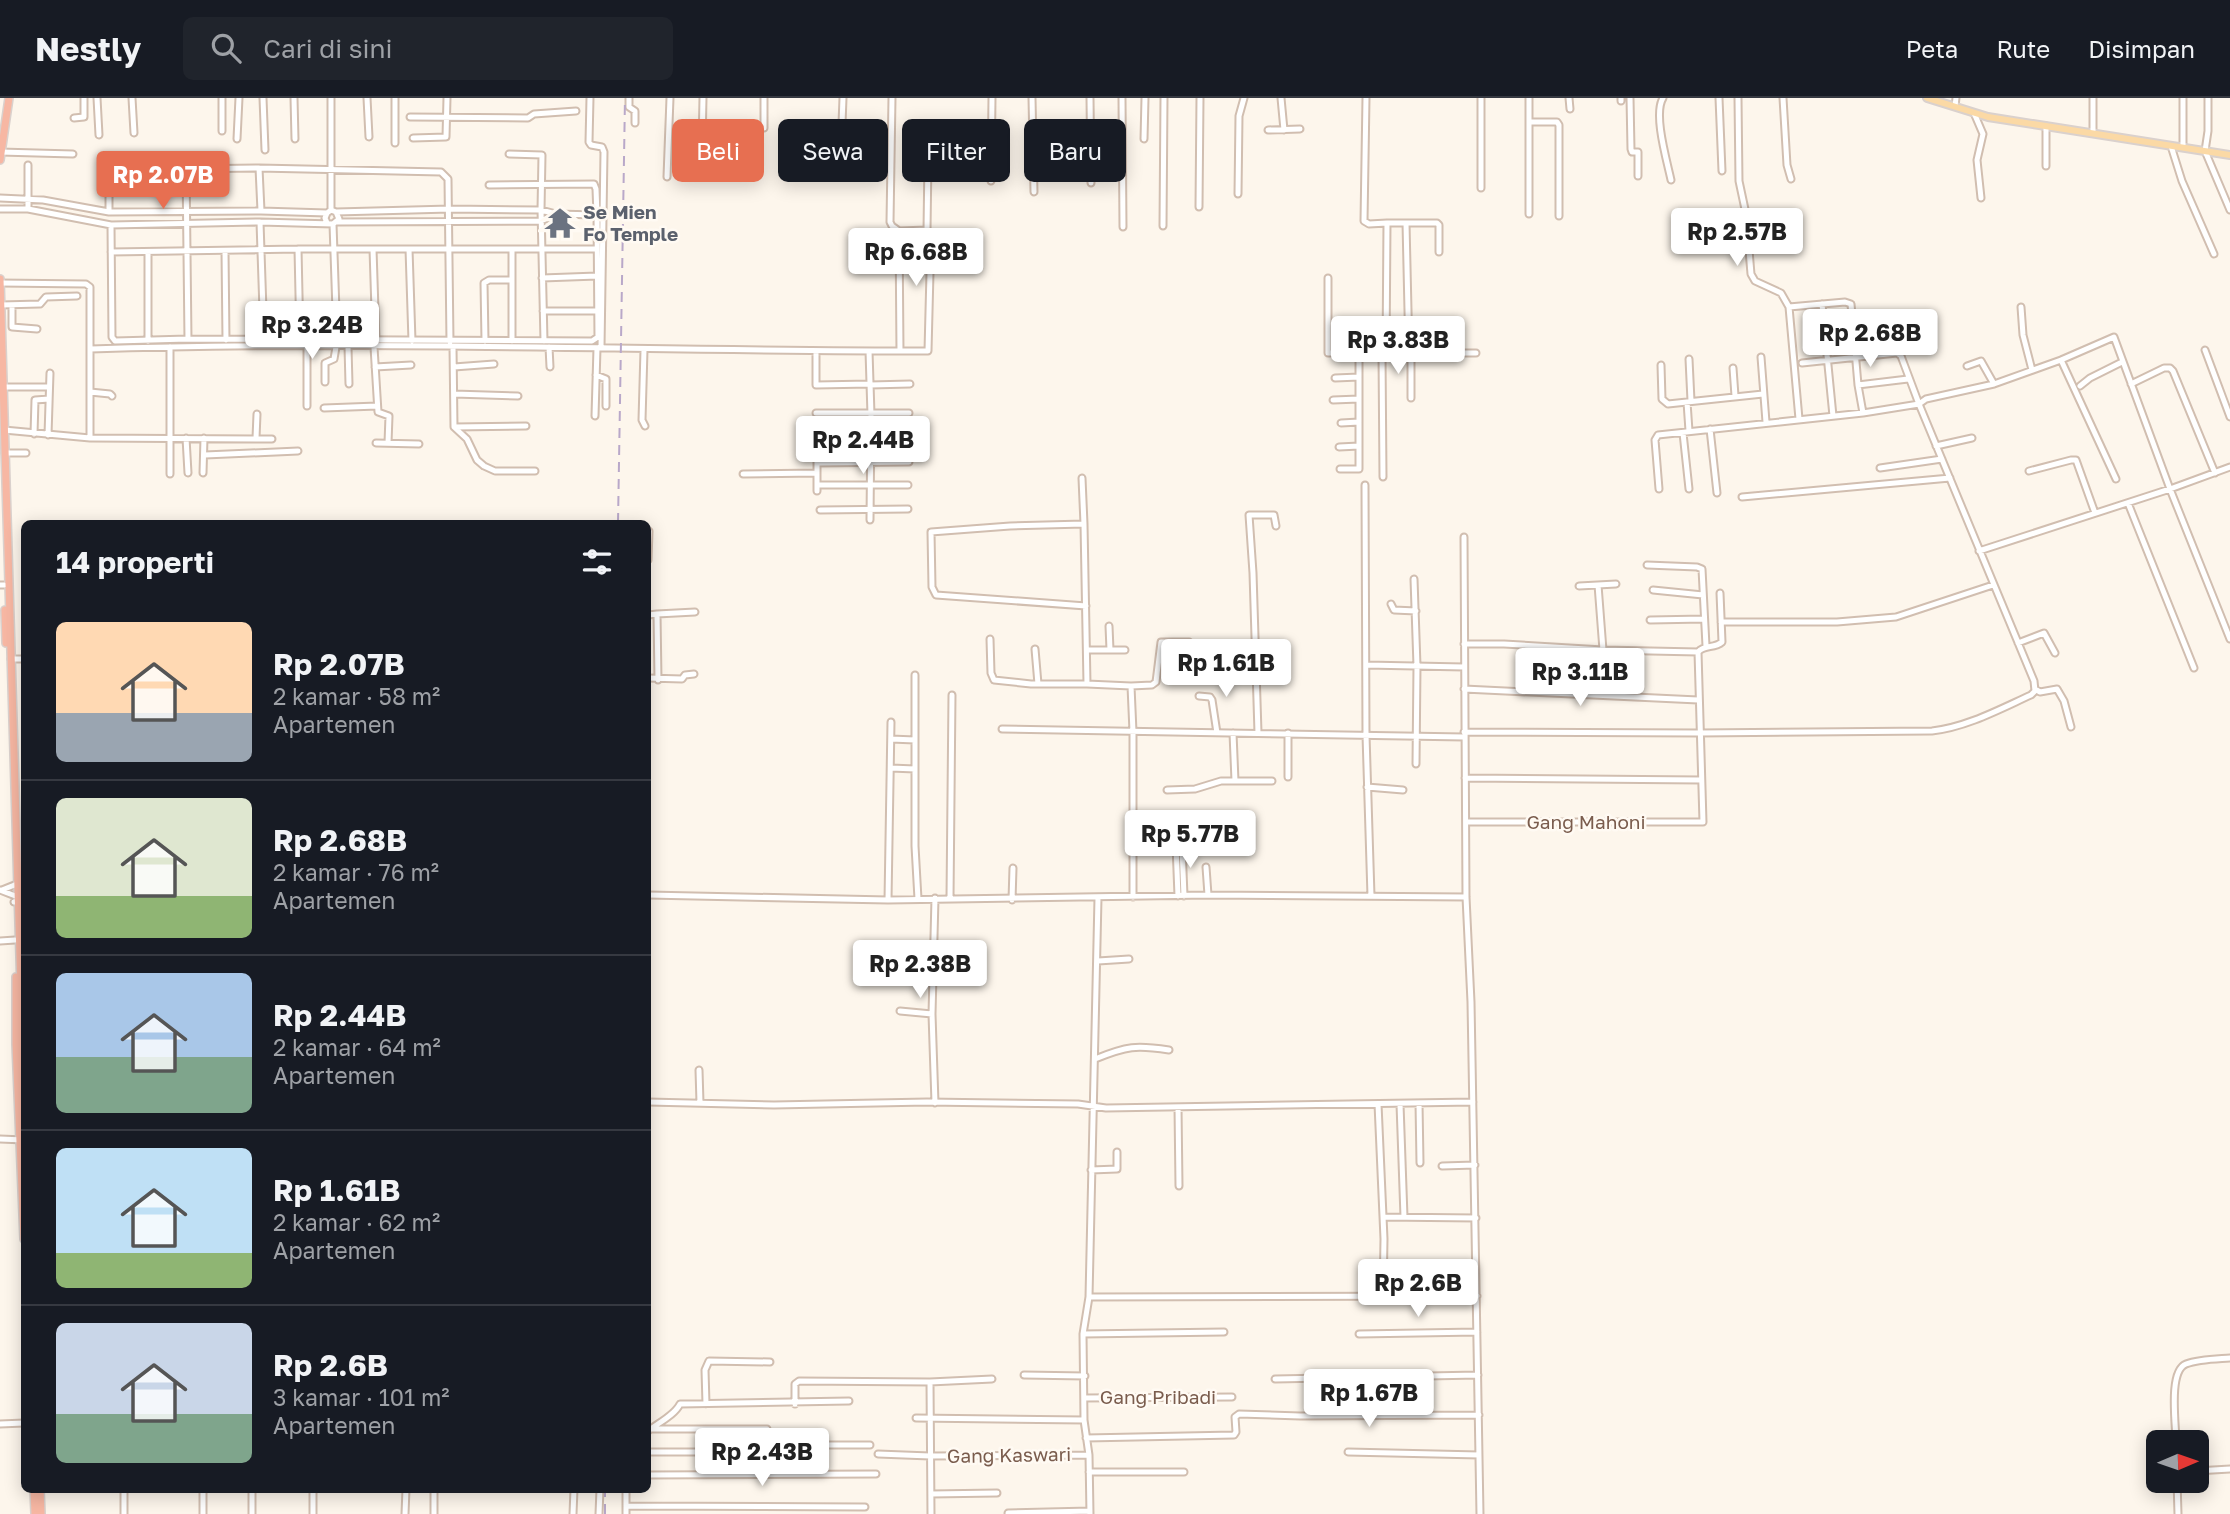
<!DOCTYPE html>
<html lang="id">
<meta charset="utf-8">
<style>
body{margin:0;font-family:"Golos Text",sans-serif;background:#20242c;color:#f1f3f6;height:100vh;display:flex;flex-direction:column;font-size:26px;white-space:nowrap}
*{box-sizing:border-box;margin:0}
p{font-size:23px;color:#9ea1a6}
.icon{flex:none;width:38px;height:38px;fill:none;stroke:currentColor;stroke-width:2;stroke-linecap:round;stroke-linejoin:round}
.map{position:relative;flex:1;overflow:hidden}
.sheet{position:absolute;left:21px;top:422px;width:630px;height:973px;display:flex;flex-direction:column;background:#171b24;border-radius:10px;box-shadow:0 4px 18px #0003}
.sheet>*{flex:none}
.guide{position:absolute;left:672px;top:21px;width:665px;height:63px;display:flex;gap:14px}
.needle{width:46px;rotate:88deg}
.buttons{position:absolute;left:2146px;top:1332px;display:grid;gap:14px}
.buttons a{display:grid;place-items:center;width:63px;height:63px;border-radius:10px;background:#171b24;box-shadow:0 4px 18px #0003;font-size:35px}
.price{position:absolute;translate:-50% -60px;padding:0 16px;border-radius:7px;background:#fff;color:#222;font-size:23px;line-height:46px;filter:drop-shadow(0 2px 4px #0008)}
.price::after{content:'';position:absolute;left:50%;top:42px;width:21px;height:16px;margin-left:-10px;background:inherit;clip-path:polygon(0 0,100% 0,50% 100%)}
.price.active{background:#e76f51;color:#fff}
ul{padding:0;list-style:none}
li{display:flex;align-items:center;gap:21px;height:175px;padding:0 35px}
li+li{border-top:2px solid #363941}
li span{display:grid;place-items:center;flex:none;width:196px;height:140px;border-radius:10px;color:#555}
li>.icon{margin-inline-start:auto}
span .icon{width:84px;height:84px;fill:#fffc;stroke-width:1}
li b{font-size:30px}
h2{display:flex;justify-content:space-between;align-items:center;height:84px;padding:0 35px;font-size:30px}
.pill{padding:0 24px;border-radius:10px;background:#171b24;box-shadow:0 4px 18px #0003;font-size:24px;line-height:63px}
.pill.active{background:#e76f51;color:#fff}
header{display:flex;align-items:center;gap:42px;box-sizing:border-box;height:98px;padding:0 35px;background:#171b24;border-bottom:2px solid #363941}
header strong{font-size:33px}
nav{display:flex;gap:38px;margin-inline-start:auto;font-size:24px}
.search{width:490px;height:63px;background:#20242c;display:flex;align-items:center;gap:18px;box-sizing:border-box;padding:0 24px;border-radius:10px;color:#9ea1a6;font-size:26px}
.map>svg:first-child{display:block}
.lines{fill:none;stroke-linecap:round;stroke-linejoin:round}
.minor-casing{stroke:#d1beb0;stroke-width:9}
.major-casing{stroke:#dad1cd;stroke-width:10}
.highway-casing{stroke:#dad1cd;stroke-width:10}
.minor{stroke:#fff;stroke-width:5}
.major{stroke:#fbd9a5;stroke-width:6}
.highway{stroke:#f7b7a3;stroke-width:7}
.rail{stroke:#b9a8c9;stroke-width:2;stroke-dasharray:10 7;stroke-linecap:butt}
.labels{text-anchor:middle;stroke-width:5;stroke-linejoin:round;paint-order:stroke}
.worship-label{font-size:19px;font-weight:bold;fill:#5b616d;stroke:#fffaf3;text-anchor:start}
.street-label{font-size:19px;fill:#7a5c4d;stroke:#fffaf3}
</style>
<header>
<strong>Nestly</strong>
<div class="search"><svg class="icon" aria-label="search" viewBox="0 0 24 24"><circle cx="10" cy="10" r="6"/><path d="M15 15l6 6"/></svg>Cari di sini</div>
<nav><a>Peta</a><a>Rute</a><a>Disimpan</a></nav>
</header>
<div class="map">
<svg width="2230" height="1416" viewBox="0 0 2230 1416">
<rect width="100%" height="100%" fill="#fdf6ec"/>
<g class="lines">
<defs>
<path id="minor" d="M97,0l2,37
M132,0l2,35
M222,0v33
M263,0l2,52
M294,0l1,41
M367,0l2,39
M395,0v45
M590,0l-1,44 2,3 11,2 2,5 -3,196
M629,0v9l6,4v12
M892,0l-2,124 2,4 7,5 1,120
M1032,0l2,94
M1090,0l1,85
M1122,0l1,129
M1281,0l3,32
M1366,0l-2,123 5,3 18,-1 -1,131
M1529,0v116
M1569,0l1,11
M1621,0v3
M1630,0l1,51 1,3h6v24
M1663,0c-10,16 4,63 8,82
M1719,0l3,73
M1738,0l1,83 7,33 5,60 4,7 26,12 8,14 10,112
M1783,0l4,67 4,14
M2093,0v34
M2208,0v33l-3,20 25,59
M1955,8l1,-8
M1974,15l9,21 -6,26 4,38
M410,19l118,1 6,-4 42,-3
M74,20l10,-1v-19
M1529,24h28l2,3v91
M842,26l1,-26
M2046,28v40
M764,30v-30
M1268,32l32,-1
M413,40l33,-1 1,-39
M237,41l2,-41
M1144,41l1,-41
M702,48l1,-48
M2171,48l11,35 32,73
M2183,49v-49
M0,54l73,2
M509,56l33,1 -1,55 3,131
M186,70l2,171
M259,70l2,43
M667,79l3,-79
M991,83l1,-83
M1481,90v-90
M1238,96l1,-78 5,-18
M0,100l43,2 66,12 152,-1 66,2
M1199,109l1,-109
M0,111h28l83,16 149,-3 73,2 6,-5 -3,-7 -5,-2 -4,3 -2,5 2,5
M28,111v-44
M331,112v-112
M109,114v-38l2,-4 148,-2 182,4 7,7 2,163
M336,114l114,-3 91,1 15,4 41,1
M260,124l4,118
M337,124l204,-1 15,-7
M1387,125h50l2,2v27
M1406,125l3,131
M333,126l4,116
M111,127l1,112 3,4 73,-2 404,2 6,-4 -1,-122 -1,-26 -2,-5 -105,1
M1163,128l1,-128
M927,132l1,-71
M298,151l2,91
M373,151l3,92
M409,151l3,92
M512,151v92
M225,153l1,89
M111,154l187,-3h299
M148,154v89
M542,180l55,-2
M1328,180v75h148
M0,185l86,1 4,3v151
M1822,206l11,112
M1,207l39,-1 6,-7 31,-1
M12,207v22l25,2
M1789,209l56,-5 6,2 7,81 5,28
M2021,209l2,28 9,35
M543,213h54
M485,243l-1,-58 5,-3h23
M307,249v59
M348,249l1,37
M374,249l4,65 11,4 -1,27
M453,249l1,80 13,12 10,21 7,6 11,5h40
M549,249l1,20
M91,251c279,-9 558,2 837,2l3,-118 -4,-3 -28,1
M644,252l-2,70 3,6
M2205,252l25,67
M816,253v34l54,-1
M869,253l2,64 -1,105
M1382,256l1,123
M1411,256v44
M1761,259l5,65
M1689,261l2,42
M2061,262l55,119
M1802,265l95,-10 4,3 18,48 7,-5 68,-15 67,-24 53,-23 56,152 60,150
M1661,267l1,34 6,5 95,-10
M1967,268l14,-5 13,23
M375,269l36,-2
M454,269l40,-3
M1733,270l2,28
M596,277l10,4v27
M1335,280l24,-1
M325,284v-19l9,-4 2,-12
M2131,286l33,-16h6l3,3 42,102
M870,287l40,-1
M1858,287l50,-6
M2080,288l10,-8 32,-16
M3,289h46
M90,294l20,2 2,2
M454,296l64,2
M1333,302l26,-1
M1687,304l2,29
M324,310l53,-2
M816,315h93
M595,318l2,-68
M1341,325l18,-1
M454,329l72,-1
M1710,331l7,64
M4,332l86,8 182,1
M1683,335l6,56
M34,336l1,-34 14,-1
M48,337l2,-62
M186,340l2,35
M256,340l1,-24
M376,345l43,1
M1936,348l36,-8
M1339,349l20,-1
M5,355h21
M205,357l93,-4
M817,365l92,-1
M1880,370l62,-9
M1340,371h19v-116
M2029,373l42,-11h5l19,53
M203,375l1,-35
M170,376v-127
M743,376l74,-1
M1082,380l2,46
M817,387h91
M1365,387l1,250 5,161
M817,393v-52h91
M1742,399l208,-19
M2128,405l66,165
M820,412l88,-1
M1464,439l2,360 5,105 9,512
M1979,453l191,-62 60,-22
M648,462l1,-29
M1647,467l50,2 5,2 4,77
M1414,481l3,87 -1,98
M0,487h4
M1598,487l5,65
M1579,488l37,-2
M1653,492l50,5
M1391,506l3,6 22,1
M1086,508l-150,-11 -4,-8 -1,-55 79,-6 74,-2 3,160 44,2 2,46v165
M657,516l38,-2
M648,517l9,-1 1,66
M1650,522l54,-1
M1721,524h116l59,-5 97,-32
M1109,528l1,24
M990,541l1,34 3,7 37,4h56
M2018,545l26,-10 11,20
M1464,546h40l99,6 95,2c7,-8 16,-3 24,-10l-2,-49
M1035,551l3,35
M1087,552h38
M11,561h13
M1366,567l98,2
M915,577v171l3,53
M648,580l34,1 3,-4 9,-1
M1131,588l21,-1 4,-3 5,-40h28
M1464,591l234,11
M2035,591l5,3 17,-3 7,12 7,26
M1199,598l11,1 2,3 5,33
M1002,631l462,8
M1464,634l235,1 233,-2c35,-4 68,-22 99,-36l4,-4 -1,-10 -115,-277 -56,9 -205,22 -3,5 4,49
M1233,635l2,48
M1258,635l-5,-160 -4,-58h25l2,11
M1288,635v44
M891,641l24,1
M891,670l24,1
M1465,680l236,2
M1367,689l36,3
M1167,692l28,-1 26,-8h51
M1466,724h237l-5,-170
M1206,769l2,28
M0,792l18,7
M2,792l15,-6
M648,797l240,5 320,-5 258,2
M1178,798l-2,-51 1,-2 5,3 2,50
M950,800l2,-203
M888,802l3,-178
M1012,802l1,-32
M14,804l10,-2
M0,843l15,-1
M1098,863l31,-2
M900,913l32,3
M1095,961c32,-13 41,-14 74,-9
M699,972l1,33
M648,1004l126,3 153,-3 151,2 28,4 367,-6
M935,1005l-3,-89 3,-116
M1419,1005l1,60
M1378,1006l6,135 -1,58
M1400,1006l4,113
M1178,1009l1,79
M0,1041l24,1
M1442,1068l33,-1
M1091,1072l26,-1v-17
M1383,1119l93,1
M1089,1199l388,-1
M1083,1236l141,-2
M1359,1236l118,-2
M1024,1277l61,1
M1275,1281l203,-4
M930,1284l1,132
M1084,1300l148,-1
M706,1306l-1,-34 4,-9 61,1
M795,1306v-20l4,-3 131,1 62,-3
M916,1320l168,2
M0,1326l24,-1
M651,1331h116
M648,1333c10,-8 27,-16 32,-27l169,-3
M1086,1340l148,-3 2,-3 -1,-15 4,-3 61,2 179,-1
M2176,1344c0,-17 -8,-71 10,-78 13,-5 30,-5 44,-6
M648,1354h137l9,-7h76
M1348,1354l131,3
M878,1356l52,2 159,-1
M2196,1373l34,-2
M1089,1374h95
M648,1377l228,-1
M2177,1382l1,34
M124,1391v25
M203,1391v25
M931,1396l66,-1
M626,1408l239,1
M1008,1415l82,-2
M252,1416v-25
M313,1416v-25
M405,1416l1,-25
M434,1416v-25
M573,1416l1,-25
M599,1416l1,-25
M626,1416v-25
M1090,1416l-1,-59 -5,-35 -1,-86 6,-37 9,-399"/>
<path id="major" d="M1927,0l61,19 242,38"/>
<path id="highway" d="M0,62l9,-62
M0,181l24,813
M5,512l1,33
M16,879v67l8,195
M34,1391l1,25
M40,1391l1,25"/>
</defs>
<use href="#minor" class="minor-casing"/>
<use href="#major" class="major-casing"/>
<use href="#highway" class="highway-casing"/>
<use href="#minor" class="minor"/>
<use href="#major" class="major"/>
<use href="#highway" class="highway"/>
<path class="rail" d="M618,425l7,-425
M605,1416v-25"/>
</g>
<defs>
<symbol id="temple-bare" viewBox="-9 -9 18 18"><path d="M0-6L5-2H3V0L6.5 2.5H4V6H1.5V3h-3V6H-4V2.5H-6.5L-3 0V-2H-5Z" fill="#6b7280" stroke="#fffaf3" stroke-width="2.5" paint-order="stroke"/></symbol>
</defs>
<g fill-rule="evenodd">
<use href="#temple-bare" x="538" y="103" width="44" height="44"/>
</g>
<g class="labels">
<g class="worship-label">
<text x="583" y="121">Se Mien<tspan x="583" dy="22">Fo Temple</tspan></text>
</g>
<g class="street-label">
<text x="1586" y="731">Gang Mahoni</text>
<text x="1158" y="1306">Gang Pribadi</text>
<text transform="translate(1009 1357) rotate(-1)" y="7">Gang Kaswari</text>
</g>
</g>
</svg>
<div class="buttons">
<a><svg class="needle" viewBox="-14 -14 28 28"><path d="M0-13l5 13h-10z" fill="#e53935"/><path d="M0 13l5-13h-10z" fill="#9ea1a6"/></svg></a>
</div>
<b class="price active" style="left:163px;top:113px">Rp 2.07B</b>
<b class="price" style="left:1737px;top:170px">Rp 2.57B</b>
<b class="price" style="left:916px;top:190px">Rp 6.68B</b>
<b class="price" style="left:312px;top:263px">Rp 3.24B</b>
<b class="price" style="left:1870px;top:271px">Rp 2.68B</b>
<b class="price" style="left:1398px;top:278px">Rp 3.83B</b>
<b class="price" style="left:863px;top:378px">Rp 2.44B</b>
<b class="price" style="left:1226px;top:601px">Rp 1.61B</b>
<b class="price" style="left:1580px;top:610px">Rp 3.11B</b>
<b class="price" style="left:1190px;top:772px">Rp 5.77B</b>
<b class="price" style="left:920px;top:902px">Rp 2.38B</b>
<b class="price" style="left:1418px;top:1221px">Rp 2.6B</b>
<b class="price" style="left:1369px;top:1331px">Rp 1.67B</b>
<b class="price" style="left:762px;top:1390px">Rp 2.43B</b>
<div class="guide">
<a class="pill active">Beli</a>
<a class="pill">Sewa</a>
<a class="pill">Filter</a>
<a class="pill">Baru</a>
</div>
<section class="sheet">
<h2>14 properti<svg class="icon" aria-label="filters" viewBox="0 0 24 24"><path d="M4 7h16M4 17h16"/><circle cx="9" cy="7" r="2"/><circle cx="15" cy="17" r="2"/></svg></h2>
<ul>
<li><span style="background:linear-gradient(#ffd9b3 65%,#9aa5b1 0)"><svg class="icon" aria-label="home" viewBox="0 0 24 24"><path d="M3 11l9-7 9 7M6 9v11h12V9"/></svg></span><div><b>Rp 2.07B</b><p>2 kamar · 58 m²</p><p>Apartemen</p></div></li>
<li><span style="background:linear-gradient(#dfe7d0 70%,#8fb573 0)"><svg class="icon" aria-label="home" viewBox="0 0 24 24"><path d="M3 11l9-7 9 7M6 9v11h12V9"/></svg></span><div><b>Rp 2.68B</b><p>2 kamar · 76 m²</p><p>Apartemen</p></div></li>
<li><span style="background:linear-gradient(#a9c7e8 60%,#7fa58c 0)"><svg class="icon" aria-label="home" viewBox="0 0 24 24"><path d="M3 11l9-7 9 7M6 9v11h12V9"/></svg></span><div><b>Rp 2.44B</b><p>2 kamar · 64 m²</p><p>Apartemen</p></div></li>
<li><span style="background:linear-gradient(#bfe0f5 75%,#8fb573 0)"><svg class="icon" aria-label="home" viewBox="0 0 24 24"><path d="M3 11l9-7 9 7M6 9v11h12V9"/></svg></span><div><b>Rp 1.61B</b><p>2 kamar · 62 m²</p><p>Apartemen</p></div></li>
<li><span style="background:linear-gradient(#c9d6e8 65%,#7fa58c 0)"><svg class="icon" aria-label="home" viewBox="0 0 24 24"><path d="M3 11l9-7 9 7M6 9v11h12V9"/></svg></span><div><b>Rp 2.6B</b><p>3 kamar · 101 m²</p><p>Apartemen</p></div></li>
</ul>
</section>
</div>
